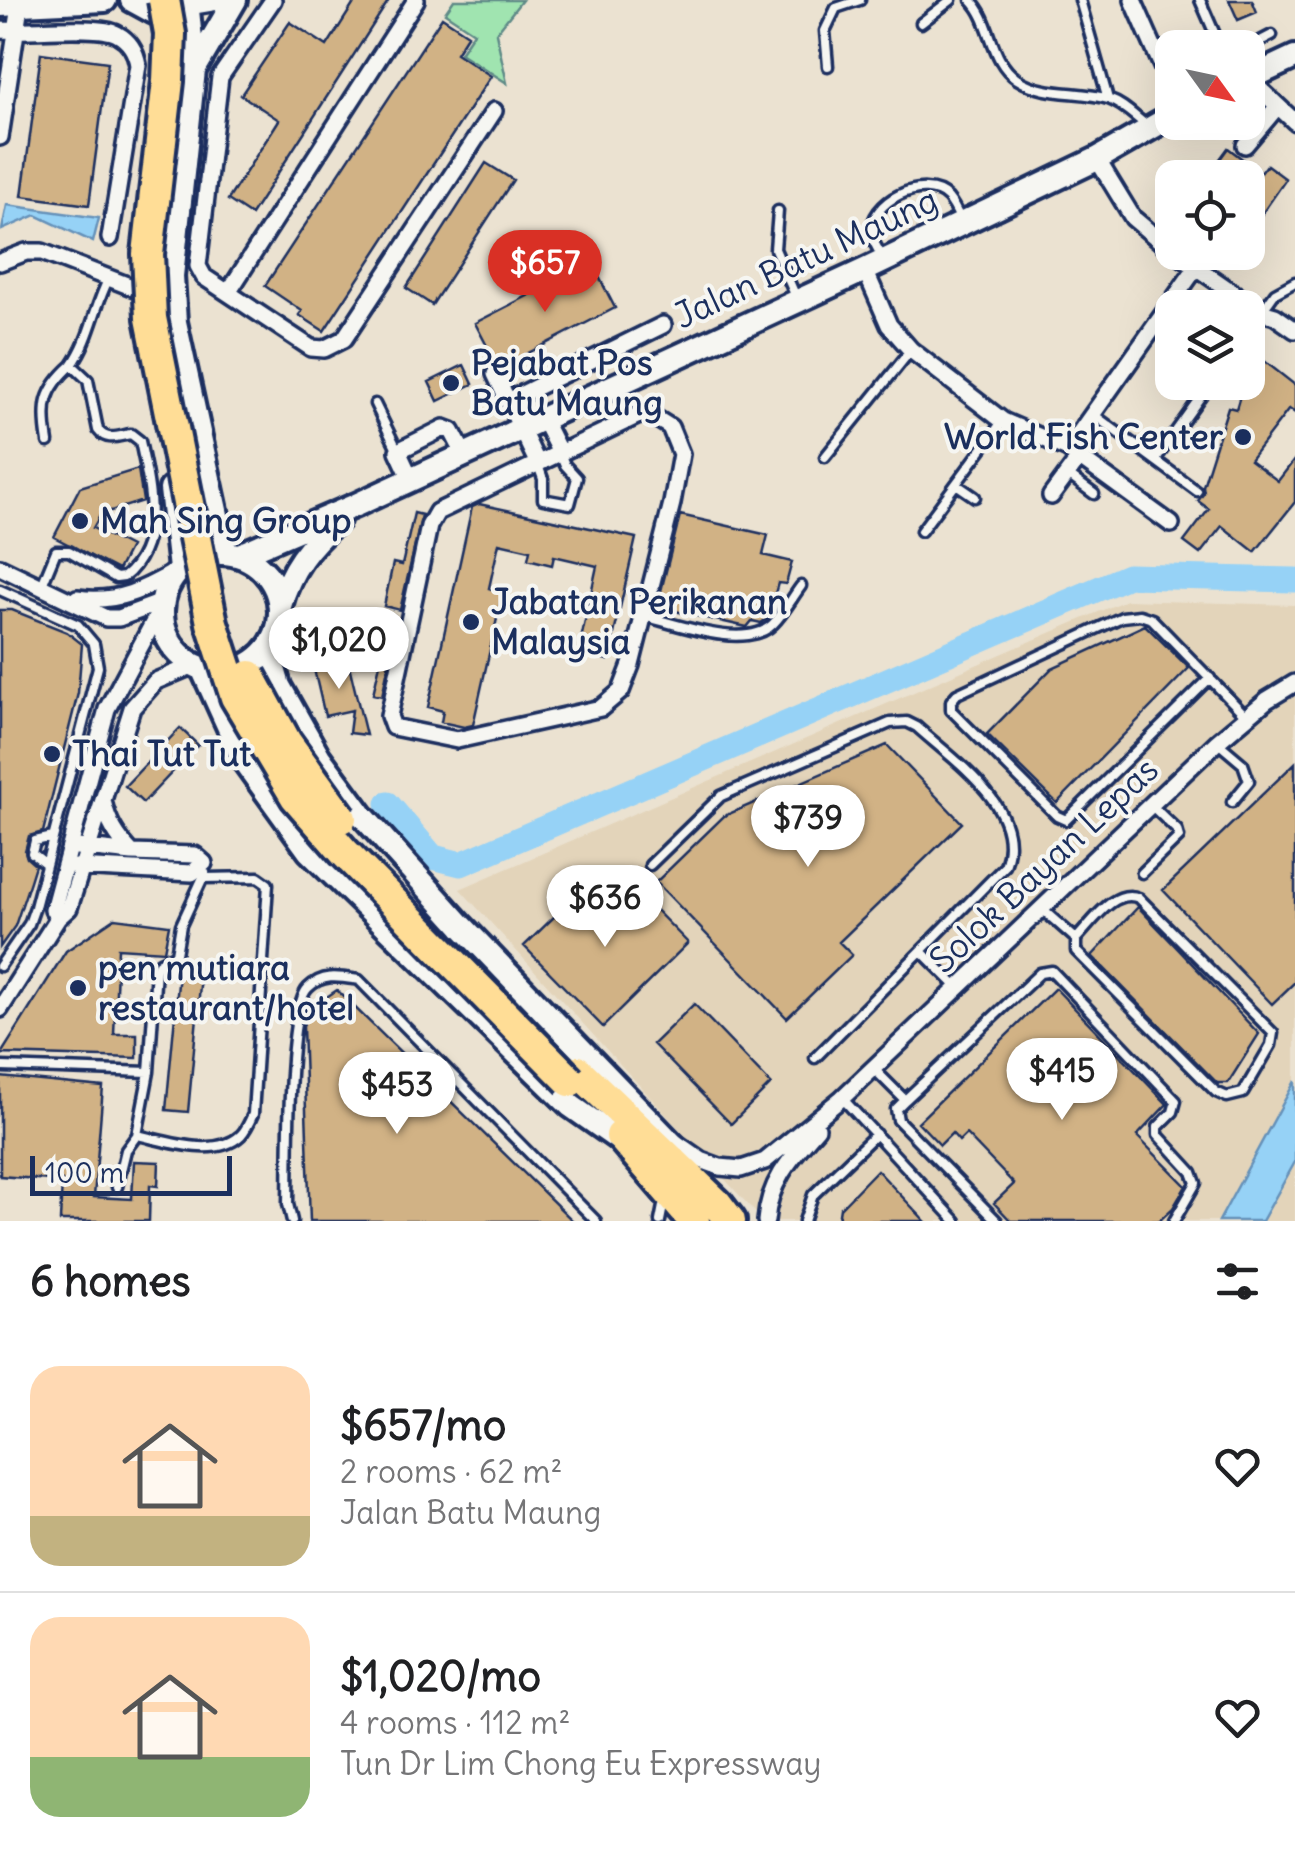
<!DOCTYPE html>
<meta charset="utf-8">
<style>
body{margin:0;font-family:Delius,sans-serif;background:#f6f6f6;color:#202124;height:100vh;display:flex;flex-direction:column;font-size:38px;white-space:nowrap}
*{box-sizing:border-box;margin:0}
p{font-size:32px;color:#757577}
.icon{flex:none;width:55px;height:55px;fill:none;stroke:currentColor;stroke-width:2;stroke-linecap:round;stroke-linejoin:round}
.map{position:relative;height:1221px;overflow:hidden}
.details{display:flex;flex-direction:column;background:#fff;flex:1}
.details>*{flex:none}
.needle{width:65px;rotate:123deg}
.controls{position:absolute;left:1155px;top:30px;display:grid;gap:20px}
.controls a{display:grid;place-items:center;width:110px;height:110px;border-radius:20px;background:#fff;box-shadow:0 10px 40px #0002;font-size:50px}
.scale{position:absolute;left:30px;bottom:25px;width:202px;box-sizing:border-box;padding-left:10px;border:5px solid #1b2f5e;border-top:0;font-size:28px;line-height:35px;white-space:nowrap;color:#1b2f5e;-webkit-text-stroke:8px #f6f6f2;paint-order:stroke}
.price{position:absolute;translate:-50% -85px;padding:0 22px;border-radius:35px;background:#fff;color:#222;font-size:32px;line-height:65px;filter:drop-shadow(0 2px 5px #0008)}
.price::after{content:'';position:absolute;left:50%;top:60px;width:30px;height:22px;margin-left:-15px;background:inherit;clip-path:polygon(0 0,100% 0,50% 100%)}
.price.current{background:#d93025;color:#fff}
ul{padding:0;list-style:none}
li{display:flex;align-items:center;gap:30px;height:250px;padding:0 30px}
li+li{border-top:2px solid #e0e0e0}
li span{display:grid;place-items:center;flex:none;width:280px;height:200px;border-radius:30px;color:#555}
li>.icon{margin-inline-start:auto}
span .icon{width:120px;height:120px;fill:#fffc;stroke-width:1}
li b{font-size:42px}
h2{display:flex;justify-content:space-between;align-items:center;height:120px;padding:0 30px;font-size:42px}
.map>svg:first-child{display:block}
.built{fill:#e3d4ba}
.green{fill:#a0e4b0;stroke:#5e8a87;stroke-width:2.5}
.water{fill:#96d2f6;stroke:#6591b9;stroke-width:2.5}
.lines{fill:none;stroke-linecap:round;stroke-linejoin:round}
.river{stroke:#96d2f6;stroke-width:25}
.building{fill:#d1b285;stroke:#1b2f5e;stroke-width:2.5}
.lane-casing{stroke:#1b2f5e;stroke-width:15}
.street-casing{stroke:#1b2f5e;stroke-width:22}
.secondary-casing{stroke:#1b2f5e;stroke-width:30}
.highway-casing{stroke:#1b2f5e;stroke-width:38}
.lane{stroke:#f6f6f2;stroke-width:8}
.street{stroke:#f6f6f2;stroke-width:15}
.secondary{stroke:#f6f6f2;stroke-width:22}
.highway{stroke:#ffdd96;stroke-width:30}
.highway-bridge-casing{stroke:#1b2f5e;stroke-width:38;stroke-linecap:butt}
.highway-bridge{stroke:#ffdd96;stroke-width:30}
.poi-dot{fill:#1b2f5e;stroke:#f6f6f2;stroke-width:4}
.labels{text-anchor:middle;stroke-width:8;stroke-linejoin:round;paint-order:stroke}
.street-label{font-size:35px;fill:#1b2f5e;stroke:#f6f6f2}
.poi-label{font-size:35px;font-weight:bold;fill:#1b2f5e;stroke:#f6f6f2;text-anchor:start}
</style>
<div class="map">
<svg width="1295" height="1221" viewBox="0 0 1295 1221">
<rect width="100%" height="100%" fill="#ebe2d1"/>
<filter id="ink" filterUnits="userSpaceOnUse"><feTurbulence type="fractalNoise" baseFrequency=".01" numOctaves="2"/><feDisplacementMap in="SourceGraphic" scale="20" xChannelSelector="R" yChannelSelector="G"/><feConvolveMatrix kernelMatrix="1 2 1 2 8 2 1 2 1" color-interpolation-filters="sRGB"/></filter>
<g filter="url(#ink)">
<path class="built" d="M1126,600l169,5v616h-532l-303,-332z"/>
<path class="green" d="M454,0h68l-26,33 11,50 -47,-30 14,-21 -29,-19z"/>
<path class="water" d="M7,205l92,13 -6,24 -57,-27 -34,15z
M1295,1081v81l-33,59h-43z"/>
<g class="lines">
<path class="river" d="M388,804l45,53 28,7 667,-288 167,4"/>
</g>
<path class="building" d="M356,0h33l-138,215 -23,-15 51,-80 -38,-25 49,-73 37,24z
M1229,0h23l5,12 -19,8z
M442,17l26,17 -12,19 35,23 -167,255 -25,-16 3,-4 -37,-25z
M41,53l67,9 -19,143 -67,-9z
M1228,148l33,25 6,-8 19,14 -38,55v-41l10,-15h-52z
M486,163l27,17 -81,125 -26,-17z
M592,263l23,45 -112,58 -7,-3 -21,-40z
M1254,353l41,32v28l-6,-4 -39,51 28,21 17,-22v43l-40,50 -33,-26 -22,28 -16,-12 25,-33 -11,-8 6,-8 -1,-7 25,-79 8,2 8,-27h4z
M464,365l9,19 -35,17 -9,-19z
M138,469l5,32 -42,13 -8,14 37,19 -12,23 -64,-33 26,-50z
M479,504l157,34 -28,122 -30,-7 19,-87 -43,-10 -2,9 -24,-6 2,-9 -31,-7 -10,45 14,4 -30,133 -9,2 -23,-5 2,-11 -15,-4 44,-200z
M414,513l8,2 -22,95 -16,-4 9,-43 9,2z
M680,515l88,20 -5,20 29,7 -6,22 -8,-1 -10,35 -7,5 -9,-2 -5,6 -90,-20z
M0,610h12l55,22 15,12 -4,49 -35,139 -14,4 -4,15 2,7 8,7 -5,16 -15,45 -15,21z
M1145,625l44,43 -132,135 -70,-69 65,-66z
M385,642l8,2 -11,52 -9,-2z
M347,657l6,25 13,53 -17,-2 3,-23 -27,6 -12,-51z
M180,728l18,17 -55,58 -18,-17z
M887,745l75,78 -123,119 13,13 -65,63 -131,-136 68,-66z
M1295,763v219l-23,22 -109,-114z
M593,879l33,33 16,-16 46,47 -85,84 -79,-81z
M1138,907l121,127 -31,49h-11l-125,-127z
M115,918l54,7 -5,26 -46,-3 -4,86h23v24l-136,-4 65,-103z
M179,973l22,2 -13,137 -22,-2z
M1055,988l112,116 -30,32 49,50 -13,22 -14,13h-148l-17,-18 20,-19 -48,-50 -7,7 -7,-8 -12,12 -22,-23z
M337,990l236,231h-263l-7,-194 4,-17z
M694,1004l77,80 -40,40 -78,-80z
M0,1077l103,10 -9,110 38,2 2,-38 25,1 -1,24 -8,-1 -1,36h-89l2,-40 -62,-5z
M877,1170l48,51h-87l2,-13z"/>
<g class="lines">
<defs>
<path id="lane" d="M971,0c22,22 18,60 46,79 28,18 61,11 91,20 15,5 26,17 38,26
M1080,0l28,99
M1200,0l21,48
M921,23l30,-23
M1247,48l25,-13
M828,66l-3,-35 11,-23 24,-8
M778,211l-3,38 21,48
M882,256c-4,-6 -9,-14 -10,-21 -5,-34 53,-61 76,-37 5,6 9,14 12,21
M1248,331l27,-38 20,-11
M375,404l23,47
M1094,415l103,76
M48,442c-6,-36 -4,-52 24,-77
M825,457l86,-107
M1156,459l55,-77
M538,465l5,14v20l27,5 7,-26 -12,-13 -6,-14
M1067,474l27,20
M956,484l19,13
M921,531l81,-109
M42,585l14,-34h13l47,27 8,-1c41,-33 25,-93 16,-136l-9,-7c-13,2 -24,8 -33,-4l-10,-50 -16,-15c19,-27 22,-58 37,-87
M0,590l78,35 16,19 4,23 -63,240 -6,17 -29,42
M644,616c32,8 103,35 129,8 11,-11 19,-26 28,-38
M1210,678l-144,142 -9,-4 -106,-106v-9l6,-7 165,-77 18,-2 12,4 95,98
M1217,742l26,22 6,17 -17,21
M46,864l-14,-11 3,-12 18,-4
M650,865l71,-69 169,-73 17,-1 10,5c36,33 110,81 88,139l-190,192
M1142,873l37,-36 -2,-7 -26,-25
M1043,910l33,29c16,-16 38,-52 63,-41l134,135 -2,12 -28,48 -16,4 -11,-5 -140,-141v-12
M921,951l37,37
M2,1067l147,5
M873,1068l32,32 135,-127 12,-2 124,130 -3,11 -15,15v8l34,37 4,11 -22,38
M842,1098l114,123
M905,1100l-9,9 2,11 99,101
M137,1135c29,6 79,24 104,0 5,-5 9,-14 12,-21l15,-230 -10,-7 -54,1
M117,1187l9,-37 11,-15 12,-63 7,-103 4,-7 16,-8 5,-29 24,-52
M292,1221l-4,-17c1,-38 -2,-194 20,-216 15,-15 32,-11 51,-8l237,241
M660,1221l4,-20
M804,1221l9,-26 63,-61"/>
<path id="street" d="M273,0l-53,77 -22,189 6,11 107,71 13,1 20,-10 150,-228
M1133,0l39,89
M188,7l42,-7
M0,30c26,2 99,-6 117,4 13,7 19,18 21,31l-28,173
M1248,78l47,44
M0,137l20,-131
M1245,145l32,-38
M1097,159l36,59 39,33
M1174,252l87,60 14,4 20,14
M0,262l26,-10h16l95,37
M865,270l24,55 22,25 92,71 65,28 103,75
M228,293l188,-293
M495,374l42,88
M510,400l153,-75
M641,414l13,3 16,10 11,27 -9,49 -41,162 -10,26 -20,17 -144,32 -64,-13 -4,-11 40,-190 8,-14z
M543,419l16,32
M1068,449l127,-180
M411,479l-13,-28 46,-23 8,3 12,23
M1051,496l28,-38
M0,567l106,51h13l43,-16
M77,598c41,6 68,-9 103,-29
M103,801c5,22 14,36 29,52
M76,867l116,6 12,-10 -9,-8 -63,-2 -55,-6
M58,918l-5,-8 54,-201 55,-103
M0,1009l58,-91 11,-10 63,-200 24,-27 38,-16
M672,1140l29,20 19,7 21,2 24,-8 77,-63 375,-356 50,-42 28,-17
M766,1221c3,-40 26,-64 51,-93"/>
<path id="secondary" d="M132,0l22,12 26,-3
M187,0l7,70 -22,206 3,46 50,230
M0,5l105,-5
M194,70l41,-70
M1248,79l47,-22
M171,489l9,80
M162 612a59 59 0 1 1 118 0a59 59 0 1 1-118 0Z
M239,555l117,-50 509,-235 232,-111 75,-43
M280,606c10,-37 29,-61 58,-86
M268,648l11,38 40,71 42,57 101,112 214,222
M202,668l42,93 65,90 262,255 60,42"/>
<path id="highway" d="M578,1071l139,133 13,17
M621,1136l73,85"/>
</defs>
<use href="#lane" class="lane-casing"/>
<use href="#street" class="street-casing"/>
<use href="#secondary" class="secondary-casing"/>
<use href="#highway" class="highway-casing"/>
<use href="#lane" class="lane"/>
<use href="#street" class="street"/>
<use href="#secondary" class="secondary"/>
<use href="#highway" class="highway"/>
<defs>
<path id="highway-bridge" d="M164,0l6,34 -2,47 -20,173 3,64 61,305 24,74 60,100 48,55 226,229
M250,676l36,66 55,76"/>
</defs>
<use href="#highway-bridge" class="highway-bridge-casing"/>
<use href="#highway-bridge" class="highway-bridge"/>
</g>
</g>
<g class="poi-dot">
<circle cx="451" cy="383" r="10"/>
<circle cx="1243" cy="437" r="10"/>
<circle cx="80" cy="521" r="10"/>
<circle cx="471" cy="622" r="10"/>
<circle cx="52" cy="754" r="10"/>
<circle cx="78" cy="988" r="10"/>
</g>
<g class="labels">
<g class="street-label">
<text transform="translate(806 258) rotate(-25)" y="12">Jalan Batu Maung</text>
<text transform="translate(1044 865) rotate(-43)" y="12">Solok Bayan Lepas</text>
</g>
<g class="poi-label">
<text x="471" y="375">Pejabat Pos<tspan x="471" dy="40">Batu Maung</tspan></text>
<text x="1223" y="449" text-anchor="end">World Fish Center</text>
<text x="100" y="533">Mah Sing Group</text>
<text x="491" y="614">Jabatan Perikanan<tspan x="491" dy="40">Malaysia</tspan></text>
<text x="72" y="766">Thai Tut Tut</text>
<text x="98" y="980">pen mutiara<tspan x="98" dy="40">restaurant/hotel</tspan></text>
</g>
</g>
</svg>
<div class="controls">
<a><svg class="needle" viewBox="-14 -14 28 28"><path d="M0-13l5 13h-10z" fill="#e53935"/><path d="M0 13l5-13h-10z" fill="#757577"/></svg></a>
<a><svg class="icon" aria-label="locate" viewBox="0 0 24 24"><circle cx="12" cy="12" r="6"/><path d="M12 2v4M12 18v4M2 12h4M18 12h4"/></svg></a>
<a><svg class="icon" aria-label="layers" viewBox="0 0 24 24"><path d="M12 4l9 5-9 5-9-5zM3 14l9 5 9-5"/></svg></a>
</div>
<div class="scale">100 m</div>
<b class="price current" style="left:545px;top:315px">$657</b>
<b class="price" style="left:339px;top:692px">$1,020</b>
<b class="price" style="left:808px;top:870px">$739</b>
<b class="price" style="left:605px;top:950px">$636</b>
<b class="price" style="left:1062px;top:1123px">$415</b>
<b class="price" style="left:397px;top:1137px">$453</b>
</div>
<section class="details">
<h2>6 homes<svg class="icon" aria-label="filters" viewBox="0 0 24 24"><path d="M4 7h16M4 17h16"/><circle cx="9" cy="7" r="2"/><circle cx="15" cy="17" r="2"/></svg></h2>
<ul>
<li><span style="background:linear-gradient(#ffd9b3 75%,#c2b280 0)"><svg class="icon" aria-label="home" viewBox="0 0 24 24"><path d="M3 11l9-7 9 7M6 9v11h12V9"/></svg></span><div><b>$657/mo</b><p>2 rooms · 62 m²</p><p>Jalan Batu Maung</p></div><svg class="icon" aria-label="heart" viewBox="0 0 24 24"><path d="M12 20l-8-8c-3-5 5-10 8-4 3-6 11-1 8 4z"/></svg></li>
<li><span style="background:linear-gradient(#ffd9b3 70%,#8fb573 0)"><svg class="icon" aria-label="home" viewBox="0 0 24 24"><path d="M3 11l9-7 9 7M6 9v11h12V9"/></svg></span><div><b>$1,020/mo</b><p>4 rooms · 112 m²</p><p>Tun Dr Lim Chong Eu Expressway</p></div><svg class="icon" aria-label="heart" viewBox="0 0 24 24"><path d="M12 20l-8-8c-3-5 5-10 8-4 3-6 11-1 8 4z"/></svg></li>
</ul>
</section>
